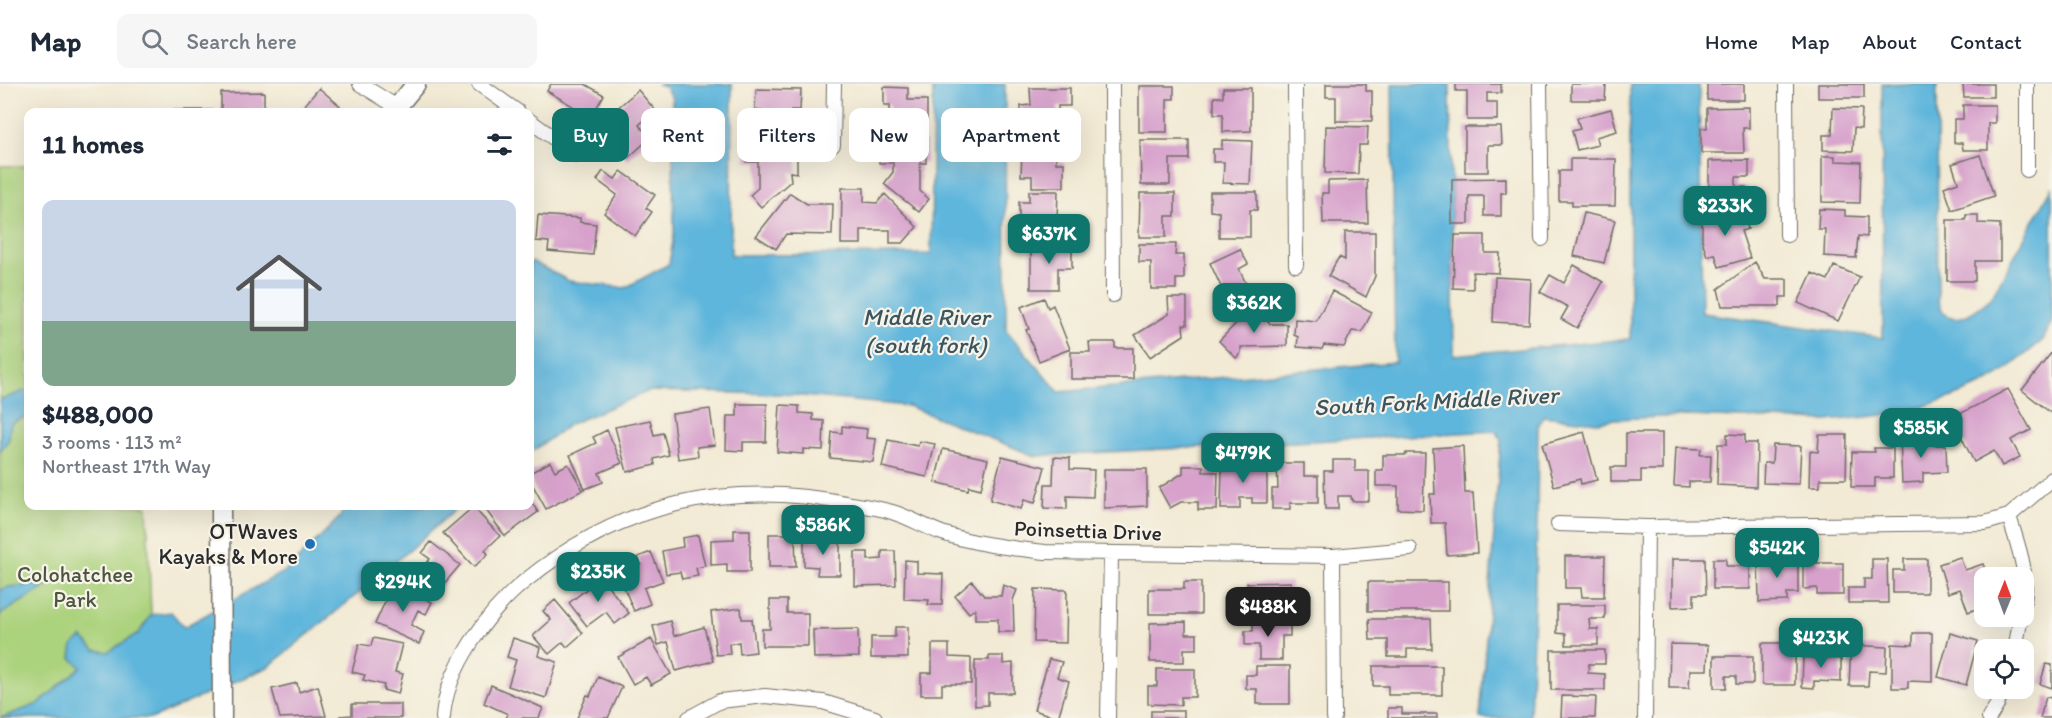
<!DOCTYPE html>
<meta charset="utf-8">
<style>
body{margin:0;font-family:Itim,sans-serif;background:#f6f6f7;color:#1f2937;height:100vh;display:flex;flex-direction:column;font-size:22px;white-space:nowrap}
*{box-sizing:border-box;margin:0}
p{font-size:20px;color:#747a83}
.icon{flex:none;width:33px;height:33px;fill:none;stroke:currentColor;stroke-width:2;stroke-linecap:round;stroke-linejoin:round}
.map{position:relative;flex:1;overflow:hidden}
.sheet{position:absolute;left:24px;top:24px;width:510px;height:402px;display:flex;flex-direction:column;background:#fff;border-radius:12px;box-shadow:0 6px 24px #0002}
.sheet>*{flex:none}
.guide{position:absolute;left:552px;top:24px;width:570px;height:54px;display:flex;gap:12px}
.needle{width:39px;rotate:1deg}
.tools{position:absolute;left:1974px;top:483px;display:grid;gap:12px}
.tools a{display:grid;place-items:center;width:60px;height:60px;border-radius:12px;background:#fff;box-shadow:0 6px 24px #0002;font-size:30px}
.price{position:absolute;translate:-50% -51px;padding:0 14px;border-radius:12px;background:#0f766e;color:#fff;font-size:20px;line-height:39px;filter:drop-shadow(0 2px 3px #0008)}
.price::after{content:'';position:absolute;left:50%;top:36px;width:18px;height:14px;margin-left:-9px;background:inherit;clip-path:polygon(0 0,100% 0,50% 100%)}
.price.on{background:#222;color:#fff}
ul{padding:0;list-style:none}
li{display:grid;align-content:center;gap:12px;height:318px;padding:0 18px}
li span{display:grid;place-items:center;height:186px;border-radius:12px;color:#555}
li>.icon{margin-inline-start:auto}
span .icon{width:108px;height:108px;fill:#fffc;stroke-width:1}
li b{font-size:26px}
h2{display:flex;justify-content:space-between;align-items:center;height:72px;padding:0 18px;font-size:26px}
.chip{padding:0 21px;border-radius:12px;background:#fff;box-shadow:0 6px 24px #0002;font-size:21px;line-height:54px}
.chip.on{background:#0f766e;color:#fff}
header{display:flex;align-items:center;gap:36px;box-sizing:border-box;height:84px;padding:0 30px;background:#fff;border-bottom:2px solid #e0e1e3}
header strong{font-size:28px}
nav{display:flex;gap:33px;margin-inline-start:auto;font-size:21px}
.search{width:420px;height:54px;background:#f6f6f7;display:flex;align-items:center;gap:15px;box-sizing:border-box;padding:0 21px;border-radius:12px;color:#747a83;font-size:22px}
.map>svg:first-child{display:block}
.green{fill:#abd27c;stroke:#6b7e54;stroke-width:1.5}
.water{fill:#5fb6dc;stroke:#457084;stroke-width:1.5}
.building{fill:#d7a1cc}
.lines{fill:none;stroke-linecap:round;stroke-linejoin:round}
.minor-casing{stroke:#716e66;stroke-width:16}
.tertiary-casing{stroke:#716e66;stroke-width:21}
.minor{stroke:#fff;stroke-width:14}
.tertiary{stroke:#fff;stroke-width:18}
.poi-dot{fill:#1f6fb2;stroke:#f7f3e8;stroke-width:2}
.labels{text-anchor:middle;stroke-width:4.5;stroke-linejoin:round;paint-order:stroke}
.street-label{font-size:22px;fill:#2b2b2b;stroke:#f7f3e8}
.poi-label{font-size:22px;fill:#2b2b2b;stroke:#f7f3e8;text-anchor:end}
.park-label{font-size:22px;fill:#4b553f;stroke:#f7f3e8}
.water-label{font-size:24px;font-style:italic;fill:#3b5560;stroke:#f7f3e8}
</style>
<header>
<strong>Map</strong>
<div class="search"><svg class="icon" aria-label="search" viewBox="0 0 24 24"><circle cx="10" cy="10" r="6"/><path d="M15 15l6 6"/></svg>Search here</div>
<nav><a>Home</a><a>Map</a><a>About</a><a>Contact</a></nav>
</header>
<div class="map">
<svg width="2052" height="634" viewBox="0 0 2052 634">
<rect width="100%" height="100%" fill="#f7f3e8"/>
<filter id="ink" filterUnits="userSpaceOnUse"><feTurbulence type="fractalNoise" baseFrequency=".0167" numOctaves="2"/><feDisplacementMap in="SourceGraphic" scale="12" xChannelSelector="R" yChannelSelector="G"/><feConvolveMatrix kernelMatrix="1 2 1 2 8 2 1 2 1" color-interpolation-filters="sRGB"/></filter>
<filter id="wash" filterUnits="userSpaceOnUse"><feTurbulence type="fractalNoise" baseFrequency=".008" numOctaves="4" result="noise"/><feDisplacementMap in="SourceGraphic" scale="24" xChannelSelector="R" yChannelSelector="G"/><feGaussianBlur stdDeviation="1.35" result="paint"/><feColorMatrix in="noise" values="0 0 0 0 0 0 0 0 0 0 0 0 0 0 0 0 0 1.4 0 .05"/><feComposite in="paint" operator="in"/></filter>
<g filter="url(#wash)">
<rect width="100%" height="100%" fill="#f2ead4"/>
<path class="green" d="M0,82h28v340h119l4,109 -12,18 -112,85h-27z"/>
<path class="water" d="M657,0h75l-1,171 200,-1 2,-170h72l1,246 53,62 336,-30 -3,-278h58l4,271 176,-16v-255h69l3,229 181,25 -1,-254h55l1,217c10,32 37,11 53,-3l61,-110v133l-9,19 -39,32 -22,13 -29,12 -51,16 -75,8 -140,-5 -73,3 -17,3 -54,-6 -5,11 -1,100 -7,191h-50l21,-279 -6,-8 -460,25 -127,-50 -125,-12 -134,-3 -79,33 -40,29v-191h3l36,19 56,7 44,-24 5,-29 -2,-137 -7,-11z
M24,307l4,1v24l-17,7 -2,16 -9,13v-52z
M345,422h114l-83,73 -108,88 -115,51h-153l38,-14 43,-37 -10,-9 2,-13 9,-8 13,13 13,2 31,-19 12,-18 20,-3 13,15 103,-57 53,-53z
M52,499l-52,32v-25l8,-3z"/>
<g id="blocks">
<path class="building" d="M551,0h34l19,11 -13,22 -44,-26z
M1326,0h40v7h6v30h-36v-24h-10z
M1456,0h45v9h-14v9h10v18h-30v-29h-11z
M1571,0h35l-1,16h-34z
M1707,0h37v16h-37z
M1818,0h46v14h-46z
M1963,0h30v13h-29z
M1139,2h35v13h-7v33h-28z
M884,3l24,1v12h19v20l-15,-1 -1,16h-36v-18h15v-12h-6z
M319,4l21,18 -5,6h-36z
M1030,4h40v18h-12v27h-26l-1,-10h-10v-17l10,-1z
M1223,4h28v43l-28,1v-18h-9v-17h9z
M756,5l45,1 -1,20h-9l-1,26 -29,-1 1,-25h-7z
M638,6l17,20 -16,15 11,13 -23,21 -30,-33z
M264,8v20h-43v-19z
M1963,21h32v18h-7v27h-25l-1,-7h-8v-24h9z
M1749,23v21h-6l1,25h-43v-25h6v-20z
M1833,24l29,1 -1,20 -7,-1 -1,23 -30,-1v-15h9z
M1611,25l6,22 -21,6 2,8 -21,5 -5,-19 8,-2 -3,-11z
M165,26h50v2h-50z
M1326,42l42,1 -1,18h-8l-1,29 -33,-1z
M1465,43h36l1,18h-14v27h-23z
M1032,54h24v25h8v24h-32v-11h-11l1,-26h10z
M1140,56h49v19h-19v26h-29z
M1222,56l30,1 -2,43 -27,-1 1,-21h-11v-13h9z
M747,57l50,1v31l-7,-1 1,9 -30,26 -11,-12 8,-7v-26h-12z
M879,57h47v22h-6v28l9,8 -10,13 -35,-28 9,-12v-9h-14z
M1980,71l14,41 -42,14 -8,-23 14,-5 -6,-18z
M1822,72h13v5l26,1 -1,41 -38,-1z
M1570,75h46l-1,47h-43v-5h-13v-30h11z
M1749,76v17h-13v10h10l1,18h-38v-44z
M603,87l12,8 6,-8 34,24 -9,13 6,4 -17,24 -31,-23 13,-18 -20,-15z
M1506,94v15h-5v23h-17v-20h-15v28h-17v-45z
M1367,96l1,43h-45l-1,-30h6v-12z
M842,104h22v14l13,1 8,-9 32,33 -14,16h-13v-13h-29v14h-20z
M1029,107h29l-1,28h11v20h-37v-13l-12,-1v-23h10z
M1210,108h47v18h-7v27h-31v-25l-9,-1z
M790,109l17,11h26l-1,31 -46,-1 -10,15 -20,-13z
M1140,109h35v23h-9v21h-27z
M1819,125l26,1v6l22,1v20l-9,-1 -2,22 -32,-2 1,-27h-7z
M1734,128v4l9,-3 5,16 -7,2 9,27 -31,9 -4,-13 -8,2 -5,-16v-27z
M1584,129l31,7 -11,43 -30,-7z
M538,131l42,3v4l16,2 -3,31 -45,-4 1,-9 -13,-1z
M1966,131h12v8l22,1v37h-25v20h-28v-61h19z
M1345,148h30v44l-9,21 -38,-21 11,-19 6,3z
M1455,151h30v18h15l-1,20 -26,-1v17l-20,-1z
M1139,160h37l-1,11h9v24h-8v10h-25v-27h-12z
M1072,161v23h-14v21h-27v-43z
M1240,165l8,15 -9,5 13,27 -22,10 -20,-43z
M1755,178l10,17h22v18h-7v9h-58l-4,-17z
M1574,181l29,17 -26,46 -16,-9 7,-12 -28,-15 10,-17 14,8z
M1834,182l26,11 -22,44 -40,-18 14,-30 16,7z
M1495,193l36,2 -2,45 -36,-2z
M1332,207l40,21 -10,20 -10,-1 -8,16 -20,-2 -2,4 -25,-2 1,-10 -4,-2 1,-16 21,2z
M1044,214l4,10 5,-3 17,44 -31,12 -13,-31 3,-1 -8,-22z
M1168,214h19v27h-4l1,10 -34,22 -15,-22 34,-21z
M1253,222l17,18h17v22l-46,1v6l-5,5 -17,-17z
M1089,258h26v6h18v31h-62v-27h19z
M2052,268v62l-30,-24z
M2008,305l23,41 -20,10 9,17 -18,9 -8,-15 -20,11 -22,-44z
M737,320h30l-1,38h-23v9l-17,-1 1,-34h10z
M780,321l19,1v7l14,1v6l11,1 -1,29 -20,-1v5l-26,-2z
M710,325l5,36 -18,2 1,9 -20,3 -6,-45z
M650,336l4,15 9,-2 6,22 -15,4 1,6 -28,7 -12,-45z
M842,342l25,3 -1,9 10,1 -3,23 -43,-4 2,-26 10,1z
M607,346l15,33 -23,10 4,9 -18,7 -15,-34 26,-12 -3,-6z
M1584,348l13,48 -16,4 -1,-5 -26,7 -12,-42z
M1626,349h36v37h-21v12h-30v-15h15z
M1727,350l18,1v8h12l-1,44 -39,-2 1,-41h9z
M1819,351h28l-1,44h-26v8h-11l1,-36 8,1z
M1932,353l1,8h13l1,27 -24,1v9l-21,1 -2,-45z
M888,356l30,6 1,-5 16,3 -8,33 -45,-10z
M1773,361l28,1 -2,38 -36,-1 1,-20h8z
M1463,362l2,47h8l4,60 -30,2 -2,-32h-14l-1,-29h5l-2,-46z
M1676,364l25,1 -1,6h11l-1,27h-21v5l-15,-1z
M1874,364h19v30h-18v9h-24l1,-35h23z
M943,365l45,10 -7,30 -12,-3 -1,4 -33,-8z
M1406,369h19l-2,57 -25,-1v-23h-22v-16h7v-15h23z
M1002,372l43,11 -10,36 -11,-3 -3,9 -31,-9z
M1054,373l16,1v11l24,1 -1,27 -26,-1v13l-23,-1 1,-24h8z
M1333,376h22v11h14v30h-17l-1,-5h-13v13h-13l-1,-38h9z
M550,378l5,9 13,-7 15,26 -37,19 -16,-29v-7z
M1222,379h45v40h-15v-5h-12v11h-19z
M1277,379h27v13h14v27h-28v6h-18v-20h6z
M1183,382h20v6h15l-1,38h-19v-8h-17l-11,6 -11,-20 24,-15z
M1104,385h43v37l-43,2z
M530,416l8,12 -33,24 -22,-30h47z
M473,423l27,29 -15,14 3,4 -14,13 -31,-34z
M734,446h16v42h-23v-8l-16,1v-25l23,-1z
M769,450h26l1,33h-27z
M698,451l7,31 -9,2 2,8 -16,3 -2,-7 -14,2 -4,-23 21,-4 -1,-9z
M804,456l36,1v34h-23l1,-8 -14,-1z
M431,458l29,23 -28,33 -20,-17 18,-22 -8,-6z
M882,467h13l1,34 -41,1v-34h13v8l14,-1z
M651,468l12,29 -19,7 6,16 -16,7 -20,-47 10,-4 4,9 13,-5 -3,-7z
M1565,472h40l-1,41h-22l-1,-9h-16z
M1960,473l5,13 18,-6 5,14 -7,1 3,10v17l-16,6 -8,-23 -12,4 -9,-29z
M1758,474h19v3h21v32h-11v8l-28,1z
M1803,474h14v5h26v32h-26v-7l-14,1z
M1672,475h33l1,35h-12v12l-22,1z
M1713,475h13v7h24v23h-37z
M1872,475h15l1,44h-40v-15h16v-9h8z
M1904,475h23v34h-34v-23h11z
M905,476l12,1v12l26,1 -1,31h-14l1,-5 -25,-1z
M599,490l30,39 -14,11 -9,-12 -19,14 -18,-23 24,-19 -3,-3z
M972,497l12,15h17l2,-11 14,5 -4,10 1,32h-16v-13h-23v-10l-6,4 -14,-17z
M1184,498h17v32h-52v-25h35z
M1291,498v32l-44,1v-32z
M1368,498h80v29h-80z
M393,500l39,18 -6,12 -8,-4 -7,15 13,7 -5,12 -44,-20z
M1035,505l32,1 -1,53 -32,-1z
M555,516l28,33 -16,14 -4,-5 -14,12 -16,-18 18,-16 -8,-9z
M770,516h17v13h21v33h-46v-17h8z
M1557,521h48v14h-16l1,10h8v16h-32v-11l-9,-1z
M741,524l1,11h10l4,33 -16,2 -1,-12 -10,2 1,10 -14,1 -5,-43z
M1369,535h62l1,30h-25v8h-19v-17h-18z
M670,537l4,15 30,-9 9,34 -37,10 -8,-29 -10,3 -5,-19z
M1253,537h37v15h-8v24h-23v-15h-14v-14h8z
M1186,538v12h11v15h-13v13h-34v-39z
M895,543h13v31h-37v-21h24z
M858,545l1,28 -45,1 -1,-28z
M1913,549h19v49l-24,-1v7h-16v-44l21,1z
M1950,549l28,8 -12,44 -28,-8z
M373,554l29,6 -7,28 8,2 -5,20 -15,-4 1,-5 -21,-5 2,-5 -13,-3 7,-28 12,2z
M513,554l27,9 -2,9 19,6 -11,36 -38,-12 8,-26 -9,-3z
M651,555l20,35 -20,11 -5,-8 -13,7 -15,-27z
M1762,559h33v42h-33z
M932,560h17v13l22,1v26h-29v11h-21v-22h11z
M1670,560l38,1 -1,25h-17l-1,18h-20z
M1851,561l36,2 -1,25 -17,-1 -1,15h-19z
M1551,566h54v14h-16l-1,9 17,1v16h-54z
M1813,566h14v8l14,1v23l-27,-1v7l-12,-1 1,-30 10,1z
M989,572h14v8l10,-1v30h-25v12l-13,1v-46h14z
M1714,572h39v28h-17v-8h-10v12h-12z
M1049,575l13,3 -5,15 12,4 -11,37 -24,-8z
M2046,580l6,1v23l-12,-4z
M1256,582h34v38h-33v-15h-11v-14h10z
M1373,582h69v29h-54v-9h-15z
M1157,585h38v28h-14v8l-33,-1v-18h9z
M598,593l24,10 -14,31h-31l10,-23 3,1z
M297,599l2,9 19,-6 8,30 -46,2 -8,-29z
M491,601l52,23 -4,10h-33l2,-4 -24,-11z
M1562,612l34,1 -1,21h-34z
M2046,613l6,1v20h-12z
M352,620h49v14h-61v-2l12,-1z
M1388,624h14v6h35v4h-49z
M1151,627h33v7h-33z"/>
</g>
</g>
<g filter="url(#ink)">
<use href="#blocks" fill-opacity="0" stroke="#716e66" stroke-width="1.5"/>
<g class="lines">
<defs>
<path id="minor" d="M360,0l37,23
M479,0l39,28
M1112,0l1,211
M1295,0l1,181
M1540,0l2,155
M1786,0l1,151
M530,37l47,34
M833,61l1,-61
M2027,86v-86
M2009,432c8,27 20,57 15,86
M1558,440l89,3 338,-4 24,-7 43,-37
M1333,472l1,162
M2015,566l6,-34
M443,634c2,-48 46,-108 82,-137 97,-79 205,-102 327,-77 13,2 27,4 40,8 17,5 33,15 50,21 32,11 69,15 103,19l288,4 77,-7
M689,634l31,-17 45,-5 58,6 52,16
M1108,634l3,-164
M1645,634l2,-191
M1989,634l8,-13 6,-17"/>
<path id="tertiary" d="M393,28l23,-28
M221,422l1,212"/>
</defs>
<use href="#minor" class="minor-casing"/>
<use href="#tertiary" class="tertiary-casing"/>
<use href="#minor" class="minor"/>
<use href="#tertiary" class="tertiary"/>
</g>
</g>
<circle class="poi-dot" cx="310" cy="460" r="6"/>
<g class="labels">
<g class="street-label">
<text transform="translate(1088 446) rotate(2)" y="8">Poinsettia Drive</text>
</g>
<g class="poi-label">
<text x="298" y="455">OTWaves<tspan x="298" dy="25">Kayaks &amp; More</tspan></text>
</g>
<g class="park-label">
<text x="75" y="498">Colohatchee<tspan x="75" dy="25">Park</tspan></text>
</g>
<g class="water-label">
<text x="926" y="241">Middle River<tspan x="926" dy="28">(south fork)</tspan></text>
<text transform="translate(1436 317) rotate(-3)" y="8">South Fork Middle River</text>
</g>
</g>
</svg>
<div class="tools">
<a><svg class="needle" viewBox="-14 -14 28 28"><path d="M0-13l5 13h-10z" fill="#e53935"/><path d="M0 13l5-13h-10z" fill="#747a83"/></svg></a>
<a><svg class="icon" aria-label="locate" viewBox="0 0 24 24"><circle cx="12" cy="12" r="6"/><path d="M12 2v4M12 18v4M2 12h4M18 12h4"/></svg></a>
</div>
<b class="price" style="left:1725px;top:153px">$233K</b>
<b class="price" style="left:1049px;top:181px">$637K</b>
<b class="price" style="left:1254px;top:250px">$362K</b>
<b class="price" style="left:1921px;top:375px">$585K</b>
<b class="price" style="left:1243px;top:400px">$479K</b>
<b class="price" style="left:823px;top:472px">$586K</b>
<b class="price" style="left:1777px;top:495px">$542K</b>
<b class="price" style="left:598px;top:519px">$235K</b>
<b class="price" style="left:403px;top:529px">$294K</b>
<b class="price on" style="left:1268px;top:554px">$488K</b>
<b class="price" style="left:1821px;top:585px">$423K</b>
<div class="guide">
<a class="chip on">Buy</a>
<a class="chip">Rent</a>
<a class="chip">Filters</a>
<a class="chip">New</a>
<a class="chip">Apartment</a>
</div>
<section class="sheet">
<h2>11 homes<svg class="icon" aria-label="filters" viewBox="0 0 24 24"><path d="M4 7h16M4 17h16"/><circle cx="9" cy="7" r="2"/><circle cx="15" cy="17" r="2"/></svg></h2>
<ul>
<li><span style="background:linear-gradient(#c9d6e8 65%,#7fa58c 0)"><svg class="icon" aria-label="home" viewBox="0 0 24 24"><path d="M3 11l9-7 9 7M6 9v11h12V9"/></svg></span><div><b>$488,000</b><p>3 rooms · 113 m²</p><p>Northeast 17th Way</p></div></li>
</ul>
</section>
</div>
